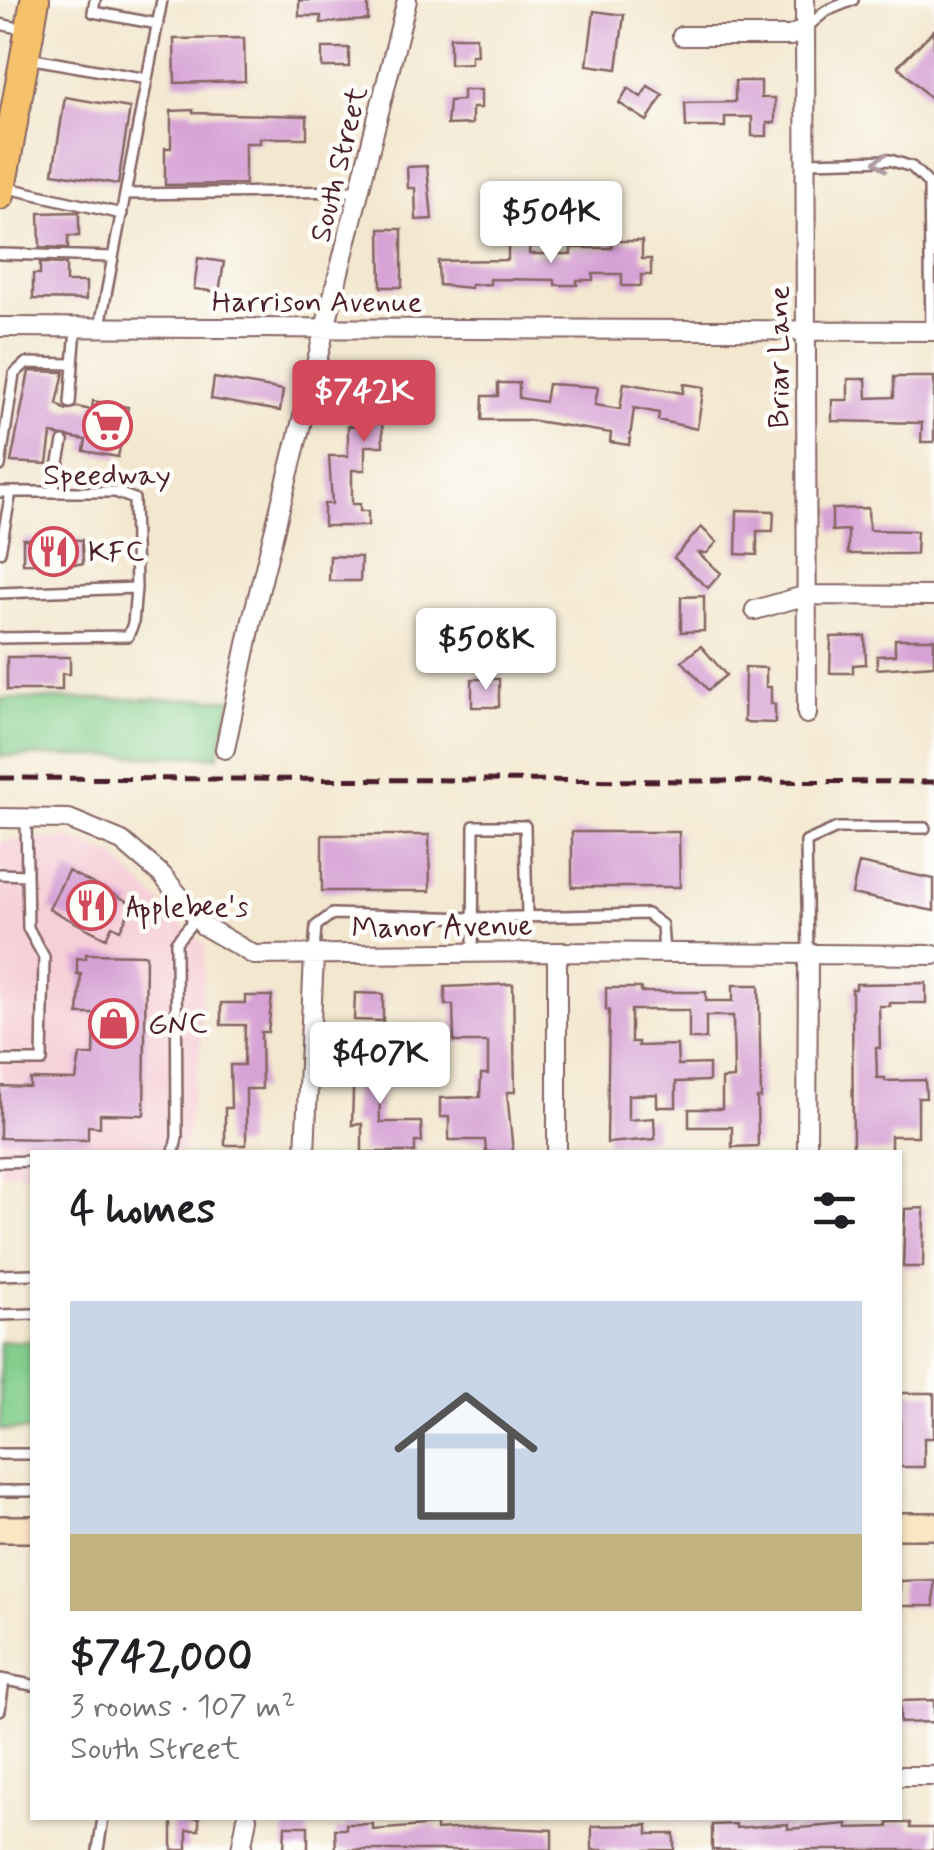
<!DOCTYPE html>
<meta charset="utf-8">
<style>
body{margin:0;font-family:Mynerve,sans-serif;background:#f2f2f2;color:#202124;height:100vh;display:flex;flex-direction:column;font-size:38px;white-space:nowrap}
*{box-sizing:border-box;margin:0}
p{font-size:32px;color:#757577}
.icon{flex:none;width:55px;height:55px;fill:none;stroke:currentColor;stroke-width:2;stroke-linecap:round;stroke-linejoin:round}
.map{position:relative;flex:1;overflow:hidden}
.details{position:absolute;left:30px;top:1150px;width:872px;height:670px;display:flex;flex-direction:column;background:#fff;border-radius:0px;box-shadow:0 2px 8px #0004}
.details>*{flex:none}
.price{position:absolute;translate:-50% -85px;padding:0 22px;border-radius:10px;background:#fff;color:#222;font-size:32px;line-height:65px;filter:drop-shadow(0 2px 5px #0008)}
.price::after{content:'';position:absolute;left:50%;top:60px;width:30px;height:22px;margin-left:-15px;background:inherit;clip-path:polygon(0 0,100% 0,50% 100%)}
.price.selected{background:#d1495b;color:#fff}
ul{padding:0;list-style:none}
li{display:grid;align-content:center;gap:20px;height:530px;padding:0 40px}
li+li{border-top:2px solid #e0e0e0}
li span{display:grid;place-items:center;height:310px;border-radius:0px;color:#555}
li>.icon{margin-inline-start:auto}
span .icon{width:180px;height:180px;fill:#fffc;stroke-width:1}
li b{font-size:42px}
h2{display:flex;justify-content:space-between;align-items:center;height:120px;padding:0 40px;font-size:42px}
.map>svg:first-child{display:block}
.built{fill:#f6cfd8}
.green{fill:#84cf8d;stroke:#67775c;stroke-width:2.5}
.building{fill:#d7a2d5}
.lines{fill:none;stroke-linecap:round;stroke-linejoin:round}
.lane-casing{stroke:#856564;stroke-width:14}
.street-casing{stroke:#856564;stroke-width:22}
.secondary-casing{stroke:#856564;stroke-width:30}
.primary-casing{stroke:#856564;stroke-width:32}
.lane{stroke:#fff;stroke-width:9}
.street{stroke:#fff;stroke-width:18}
.secondary{stroke:#fbe6c4;stroke-width:25}
.primary{stroke:#f5c16b;stroke-width:28}
.rail{stroke:#4a1f2b;stroke-width:5;stroke-dasharray:15 8;stroke-linecap:butt}
.oneway{stroke:#ae9aa0}
.labels{text-anchor:middle;stroke-width:9;stroke-linejoin:round;paint-order:stroke}
.street-label{font-size:30px;fill:#4a1f2b;stroke:#fdfcf7}
.poi-label{font-size:30px;fill:#4a1f2b;stroke:#fdfcf7;text-anchor:start}
</style>
<div class="map">
<svg width="934" height="1850" viewBox="0 0 934 1850">
<rect width="100%" height="100%" fill="#fdfcf7"/>
<filter id="ink" filterUnits="userSpaceOnUse"><feTurbulence type="fractalNoise" baseFrequency=".01" numOctaves="2"/><feDisplacementMap in="SourceGraphic" scale="20" xChannelSelector="R" yChannelSelector="G"/><feConvolveMatrix kernelMatrix="1 2 1 2 8 2 1 2 1" color-interpolation-filters="sRGB"/></filter>
<filter id="wash" filterUnits="userSpaceOnUse"><feTurbulence type="fractalNoise" baseFrequency=".0048" numOctaves="4" result="noise"/><feDisplacementMap in="SourceGraphic" scale="40" xChannelSelector="R" yChannelSelector="G"/><feGaussianBlur stdDeviation="2.25" result="paint"/><feColorMatrix in="noise" values="0 0 0 0 0 0 0 0 0 0 0 0 0 0 0 0 0 1.4 0 .05"/><feComposite in="paint" operator="in"/></filter>
<g filter="url(#wash)">
<rect width="100%" height="100%" fill="#f3e7cf"/>
<path class="built" d="M69,838l45,18 91,91 -5,109 -17,96h-151v21h-32v-332z"/>
<path class="green" d="M0,699h232l-14,57h-218z
M32,1341v89h-32v-88z"/>
<g id="blocks">
<path class="building" d="M299,0l69,1v19l-47,3v-7h-22z
M594,11l30,4 -7,54 -30,-4z
M934,30v72l-36,-36z
M450,37h26l1,18h-6v8l-21,1z
M244,38l1,43 -70,2 -1,-44z
M322,48h27v19h-27z
M735,81h26v17h14v25h-8v13h-15v-19h-27v10h-39l-1,-24 50,-1z
M648,86l15,9 -16,26 -28,-18 9,-15 13,9z
M463,90h18v18h-9v16l-25,1 2,-24 14,-1z
M65,97l65,11 -12,76 -65,-11z
M193,110v3l114,3v22h-47v5h-15v41l-80,1v-37h6v-37z
M427,166l5,53 -16,1 -1,-32h-7l-1,-21z
M79,212v24h-11v12l-28,-1 -1,-34z
M380,229h22v58h-21z
M612,241h30v18h9v16h-10v11h-19v-12h-29v6h-16v5h-22v-5l-65,-1v5l-19,1v3l-32,-3 -1,-24 70,-1v-18h22l-1,12h42v-6h41z
M198,258l26,4 -5,30 -25,-3z
M40,263l26,1v18h20v18l-53,-1v-25h7z
M369,369h56v18h-31l1,10h-14l2,49h-18v24h-13v34h8v7h8v15h-44v-22h8l-3,-48h19v-30h6v-18h16z
M29,371l35,1 -7,32 9,6 11,-3 15,3 1,-9 35,6 -10,50 -34,-6 2,-11 -35,-6 -4,30 -36,-2z
M894,377h40v65h-13l1,-19 -90,-2v-21h16v-21h18l1,19 27,-1z
M214,378l69,12 -3,21 -69,-12z
M498,383h21v15l26,4 3,-18 50,3 -3,18 25,4 4,-26 59,10 1,-9 20,3 -7,42 -39,-9 1,-7 -25,-5 -5,37 -19,-3 1,-9 -82,-13h-47l1,-24h15z
M868,508l1,22 48,1 -1,23h-68v-24l-16,1v-22z
M737,510l37,1 -1,20h-16v24l-21,-1z
M701,527l16,15 -10,11h-9l23,20 -13,15 -34,-30z
M23,539l59,1 1,24 -60,-1z
M330,556l31,1 -1,24h-31z
M704,596v35l-23,1v-35z
M865,636l1,28 -13,1v8h-23l1,-36z
M895,639h39v26l-57,4v-13l18,-1z
M701,646l25,29 -18,15 -26,-29z
M7,657h63v17h-8v16h-55z
M745,667l21,1v19h5v17h4v19l-31,-1z
M472,679h27v28h-27z
M572,832h107l1,55h-108z
M322,835h107l1,56h-108z
M859,863l75,16v32l-82,-17z
M68,871l65,33 -13,26 -8,-4 -6,12 -57,-29z
M86,954l60,1 -2,160 -44,-1v13l-12,-1v14l-88,-2v-52l30,1v-8l46,1 4,-25h14l1,-41h-17l3,-40h-4v-16l9,1z
M926,983v20h-37l1,3h-11l1,42h-4l1,30h8v3l40,-1 1,18h-8v38h-27v16h-38l-1,-163h4v-5z
M513,984l2,108h-8l6,60h-27l-1,-12h-36v-23h-9v-19l40,-1 1,-23h7v-32h-34l-1,-37h-8v-18z
M733,985h26l2,113h-4l1,48 -26,1v-20h-43v-18h33v-30l12,-1 -1,-62h-27v23h-17v-29h-58v32h7v4l39,-1 1,20 31,-1v17l-33,1v25h-19v-13l-29,1v25l26,-2 1,21 -48,4 2,-133h-3v-22h35v4h65v9h27z
M355,993l28,1v27l-29,-1z
M245,996h27l-4,36h-7l1,57h-16v56h-21v-37h6l-1,-43h14l1,-40h-24v-22h24z
M370,1048h26v23h-9l-1,13h-7l1,38h41l1,20h-7v10h-53v-28l-10,1 2,-65h17z
M924,1208l-1,59h-20l2,-58z
M900,1393h34v45h-10v29h-24z
M934,1580v26h-34v-25z
M934,1700v22l-34,1v-22z
M172,1818h27v12h-12v20h-15z
M888,1823h22v5h24v22h-222v-25l24,-1v4l52,-4v5l59,-5v4l41,-1z
M346,1824h27v6l63,-5v5l53,-3 63,3v20h-216l-1,-21h11z
M648,1825v9h26v16h-82v-24z
M285,1826h23v24h-24z"/>
</g>
</g>
<g filter="url(#ink)">
<use href="#blocks" fill-opacity="0" stroke="#856564" stroke-width="2.5"/>
<g class="lines">
<defs>
<path id="lane" d="M95,0l-2,12 65,12
M0,24l27,6
M807,27l19,-16 27,-11
M28,58l119,21
M807,162l83,-2 22,7 17,17 2,147
M8,188l114,26
M126,194l234,-3
M0,254l113,3
M100,326l62,-326
M70,403l6,-75
M0,466l14,-92 12,-11 47,1
M0,492h53l10,-50
M0,552l11,-60
M0,593l136,-5 -2,-89 -19,-7h-62
M0,638l128,-2 5,-12 3,-36
M0,874l27,1
M314,953l2,-27 16,-12 141,4 174,-4 15,11 2,28
M473,953l1,-127h51l2,91
M808,954l-2,-112 31,-14h88
M0,1061h42l2,-104 -16,-29 -2,-109
M174,1152l3,-15 -1,-195 20,-24
M0,1162l32,-1
M0,1275l32,-1
M0,1315l32,-1
M0,1454h32
M0,1491h32
M0,1679l32,6
M0,1710l4,-30
M98,1850l5,-32"/>
<path id="street" d="M805,0l2,714
M682,36h108l15,-7
M0,327l934,4
M755,610l52,-15 127,1
M225,749l27,-129 155,-620
M0,818l69,1 53,22 40,34 42,51 50,29 303,-3 377,3
M305,1152l9,-196
M557,1152v-200
M807,1152l1,-198
M900,1776h34
M241,1850l6,-32"/>
<path id="secondary" d="M900,1526h34
M0,1529h32"/>
<path id="primary" d="M0,195l35,-195"/>
</defs>
<use href="#lane" class="lane-casing"/>
<use href="#street" class="street-casing"/>
<use href="#secondary" class="secondary-casing"/>
<use href="#primary" class="primary-casing"/>
<use href="#lane" class="lane"/>
<use href="#street" class="street"/>
<use href="#secondary" class="secondary"/>
<use href="#primary" class="primary"/>
<path class="rail" d="M0,778l934,4"/>
</g>
<defs><path id="oneway-chevron" d="M-2-3.5L2.5 0L-2 3.5" fill="none" stroke-width="1.6" stroke-linecap="round" stroke-linejoin="round" transform="scale(2.5)"/></defs>
<use class="oneway" href="#oneway-chevron" transform="translate(881 162) rotate(-177)"/>
</g>
<defs>
<symbol id="supermarket-ring" viewBox="-11 -11 22 22"><circle r="9.5" fill="#fdfcf7" stroke="#d1495b" stroke-width="1.5"/><path d="M-6-5.5h2.5l.6 2H6L4.5 2H-2.5L-4.4-4H-6ZM-1.5 3.2a1.3 1.3 0 1 0 .1 0ZM3 3.2a1.3 1.3 0 1 0 .1 0Z" fill="#d1495b"/></symbol>
<symbol id="restaurant-ring" viewBox="-11 -11 22 22"><circle r="9.5" fill="#fdfcf7" stroke="#d1495b" stroke-width="1.5"/><path d="M-5-6h1v4h1v-4h1v4h1v-4h1v5L-1.5 .5V6h-2V.5L-5-1ZM5-6V6H3V1.5H1.5Q1.5-4 5-6Z" fill="#d1495b"/></symbol>
<symbol id="shop-ring" viewBox="-11 -11 22 22"><circle r="9.5" fill="#fdfcf7" stroke="#d1495b" stroke-width="1.5"/><path d="M-5-2.5h2.3a2.7 3.5 0 0 1 5.4 0H5L5.5 6h-11ZM-1.5-2.5h3a1.5 2.3 0 0 0-3 0Z" fill="#d1495b"/></symbol>
</defs>
<g fill-rule="evenodd">
<use href="#supermarket-ring" x="80" y="398" width="55" height="55"/>
<use href="#restaurant-ring" x="26" y="524" width="55" height="55"/>
<use href="#restaurant-ring" x="64" y="878" width="55" height="55"/>
<use href="#shop-ring" x="86" y="996" width="55" height="55"/>
</g>
<g class="labels">
<g class="street-label">
<text transform="translate(338 164) rotate(-76)" y="10">South Street</text>
<text x="317" y="311">Harrison Avenue</text>
<text transform="translate(778 357) rotate(-90)" y="10">Briar Lane</text>
<text transform="translate(442 926) rotate(-1)" y="10">Manor Avenue</text>
</g>
<g class="poi-label">
<text x="107" y="484" text-anchor="middle">Speedway</text>
<text x="88" y="561">KFC</text>
<text x="126" y="916">Applebee's</text>
<text x="148" y="1033">GNC</text>
</g>
</g>
</svg>
<b class="price" style="left:551px;top:266px">$504K</b>
<b class="price selected" style="left:364px;top:445px">$742K</b>
<b class="price" style="left:486px;top:693px">$508K</b>
<b class="price" style="left:380px;top:1107px">$407K</b>
<section class="details">
<h2>4 homes<svg class="icon" aria-label="filters" viewBox="0 0 24 24"><path d="M4 7h16M4 17h16"/><circle cx="9" cy="7" r="2"/><circle cx="15" cy="17" r="2"/></svg></h2>
<ul>
<li><span style="background:linear-gradient(#c9d6e8 75%,#c2b280 0)"><svg class="icon" aria-label="home" viewBox="0 0 24 24"><path d="M3 11l9-7 9 7M6 9v11h12V9"/></svg></span><div><b>$742,000</b><p>3 rooms · 107 m²</p><p>South Street</p></div></li>
</ul>
</section>
</div>
